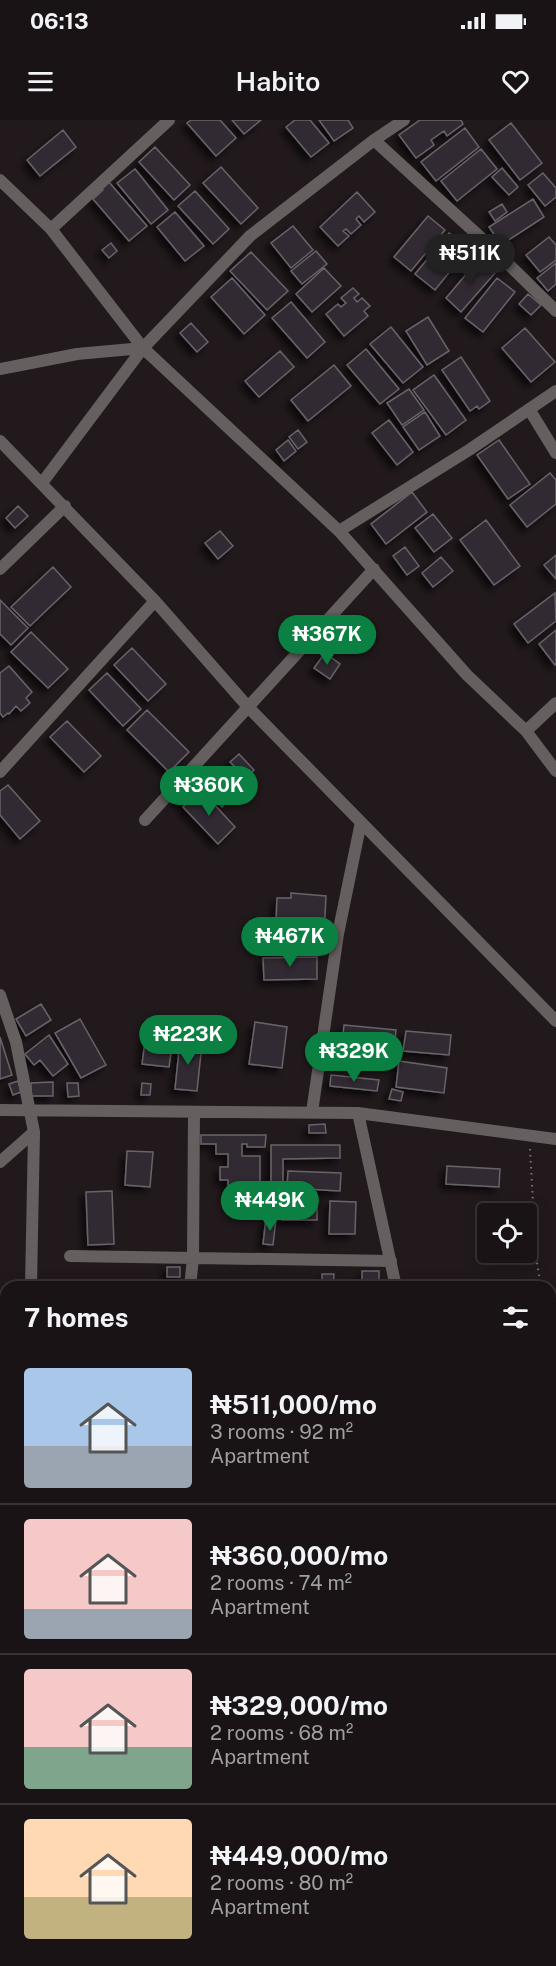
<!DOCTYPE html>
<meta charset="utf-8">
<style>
body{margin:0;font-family:"Public Sans",sans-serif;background:#221c1e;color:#f1f3f6;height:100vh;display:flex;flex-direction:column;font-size:22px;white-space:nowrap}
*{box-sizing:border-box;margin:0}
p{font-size:20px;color:#9f9ea0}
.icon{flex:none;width:33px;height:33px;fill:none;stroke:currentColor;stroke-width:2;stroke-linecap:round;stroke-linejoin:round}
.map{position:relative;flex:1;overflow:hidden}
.sheet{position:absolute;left:0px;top:1161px;width:556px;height:686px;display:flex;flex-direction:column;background:#191315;border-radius:18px 18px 0 0;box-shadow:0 3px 15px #0003,0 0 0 2px #373234}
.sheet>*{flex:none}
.tools{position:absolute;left:477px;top:1083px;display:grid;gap:12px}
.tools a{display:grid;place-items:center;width:60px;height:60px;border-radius:6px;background:#191315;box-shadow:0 3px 15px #0003,0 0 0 2px #373234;font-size:30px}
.price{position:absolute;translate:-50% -51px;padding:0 14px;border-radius:21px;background:#0b8043;color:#fff;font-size:20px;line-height:39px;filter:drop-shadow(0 2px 3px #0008)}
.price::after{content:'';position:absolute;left:50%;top:36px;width:18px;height:14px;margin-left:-9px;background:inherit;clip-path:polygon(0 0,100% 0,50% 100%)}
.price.selected{background:#222;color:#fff}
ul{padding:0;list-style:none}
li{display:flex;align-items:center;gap:18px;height:150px;padding:0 24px}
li+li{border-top:2px solid #373234}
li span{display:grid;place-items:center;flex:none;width:168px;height:120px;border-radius:6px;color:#555}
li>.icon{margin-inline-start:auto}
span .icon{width:72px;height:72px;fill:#fffc;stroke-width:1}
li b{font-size:26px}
h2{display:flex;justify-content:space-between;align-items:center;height:72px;padding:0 24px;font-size:26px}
.status{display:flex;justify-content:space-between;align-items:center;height:42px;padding:0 30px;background:#191315;direction:ltr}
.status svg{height:16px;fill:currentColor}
header{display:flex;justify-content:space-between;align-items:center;height:78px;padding:0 24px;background:#191315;font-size:27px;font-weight:600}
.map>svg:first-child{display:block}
.building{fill:#312c33;stroke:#69626a;stroke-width:1.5;filter:url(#shadow)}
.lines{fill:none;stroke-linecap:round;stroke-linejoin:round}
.path{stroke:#7c7577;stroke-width:2;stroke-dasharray:1.5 4.5;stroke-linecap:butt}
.minor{stroke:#655f5f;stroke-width:12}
</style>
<div class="status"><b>06:13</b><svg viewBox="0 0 49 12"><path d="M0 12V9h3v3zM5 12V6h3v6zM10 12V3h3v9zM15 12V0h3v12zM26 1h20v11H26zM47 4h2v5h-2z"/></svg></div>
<header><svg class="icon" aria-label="menu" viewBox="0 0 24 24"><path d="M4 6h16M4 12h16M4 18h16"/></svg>Habito<svg class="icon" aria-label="heart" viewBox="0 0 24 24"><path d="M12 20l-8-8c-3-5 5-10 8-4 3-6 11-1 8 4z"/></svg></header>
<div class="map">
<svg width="556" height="1846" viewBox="0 0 556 1846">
<defs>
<filter id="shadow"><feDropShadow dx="-5" dy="5" stdDeviation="3" flood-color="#0009"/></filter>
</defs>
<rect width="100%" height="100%" fill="#21191c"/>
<path class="building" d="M191,0h29l16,18 -20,18 -29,-33z
M232,0h29l-17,14z
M295,0h15l19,23 -18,14 -25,-30z
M319,0h29l5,8 -19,13z
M420,0h41l2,4 -16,12 -3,-5 -13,9 3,5 -18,13 -17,-23z
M511,3l31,40 -22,17 -31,-40z
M465,8l14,19 -43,34 -15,-19z
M63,10l13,17 -36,29 -13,-16z
M155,27l35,38 -16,15 -35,-38z
M481,29l16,20 -40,32 -16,-20z
M221,47l37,41 -17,16 -38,-41z
M502,48l16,19 -9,8 -17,-18z
M135,49l33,41 -17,14 -34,-41z
M543,53l13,15v9l-11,9 -17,-21z
M108,61l39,45 -18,15 -36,-42 10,-9 -3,-3z
M195,71l34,38 -16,15 -35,-38z
M357,72l18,20 -11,10 -5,-6 -3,3 5,6 -10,9 -5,-5 -3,2 6,5 -11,10 -18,-19z
M533,79l11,18 -43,28 -12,-18z
M502,84l5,8 -12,9 -6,-9z
M175,92l29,34 -19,15 -28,-34z
M428,96l17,14 -34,41 -17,-14z
M293,106l20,24 -22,18 -20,-25z
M449,113l20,15 -34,42 -20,-16z
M549,117l7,8v15l-16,12 -14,-17z
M111,123l6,8 -8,7 -7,-8z
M316,131l11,13 -25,20 -11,-13z
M251,132l37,39 -21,19 -37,-39z
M479,139l16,14 -34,39 -15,-14z
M556,143v21l-8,7 -11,-13z
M324,148l17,18 -29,26 -16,-18z
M232,158l33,37 -21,19 -33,-37z
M497,158l18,14 -32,40 -18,-14z
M353,168l6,6 -5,4 3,4 5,-4 8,8 -6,5 4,5 -24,20 -18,-22 12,-10 3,3 5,-4 -5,-5z
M528,174l13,11 -10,10 -12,-11z
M291,182l34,40 -18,16 -35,-40z
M428,197l21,34 -22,14 -21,-34z
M191,203l17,19 -11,10 -17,-19z
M391,207l32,40 -20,16 -33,-39z
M525,208l30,34 -24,20 -29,-34z
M366,229l33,40 -19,15 -33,-39z
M280,231l14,16 -35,30 -14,-16z
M461,237l29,44 -11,8 -2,-3 -7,5 -28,-41z
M334,245l17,21 -43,35 -17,-21z
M434,255l32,45 -20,15 -33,-45z
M409,269l15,21 -22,15 -15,-22z
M425,292l15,24 -21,14 -16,-23z
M389,300l24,32 -16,13 -25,-32z
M298,310l9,12 -9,7 -9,-12z
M288,320l8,11 -12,10 -8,-11z
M499,320l31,44 -22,15 -31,-44z
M550,353l6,7v24l-29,23 -17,-22z
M412,372l15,20 -41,32 -15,-20z
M18,386l10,10 -13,12 -9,-10z
M433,394l19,24 -18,14 -19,-24z
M486,400l34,46 -26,19 -34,-45z
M220,411l13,15 -15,13 -13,-16z
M405,427l14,19 -12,9 -14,-19z
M556,435v24l-12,-14z
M441,437l12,14 -20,16 -11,-14z
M53,447l18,20 -41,39 -19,-19z
M555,473l1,28 -28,22 -14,-19z
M0,480l28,28 -17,17 -11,-11z
M556,510v34l-1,1 -16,-21z
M31,512l37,37 -20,19 -37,-36z
M132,528l34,36 -18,17 -34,-36z
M325,533l15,11 -10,15 -16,-11z
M9,546l23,26 -6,6 4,5 -9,8 -5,-5 -7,8 -1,-1 -5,4 -3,-4v-40z
M107,553l34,36 -18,17 -34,-36z
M147,590l42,42 -20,20 -42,-42z
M67,601l34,35 -17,16 -34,-35z
M239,634l15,16 -8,8 -16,-16z
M8,665l32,36 -20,18 -20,-24v-24z
M187,665l8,8 -11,11 -8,-9z
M201,670l34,37 -17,17 -35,-37z
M223,671l7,7 -8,9 -7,-7z
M291,773l35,3 -2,38 -35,-3v-8l-13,-1 1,-24h14z
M317,837v22l-53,1 -1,-22z
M41,884l10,16 -25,16 -10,-17z
M80,899l26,46 -25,13 -26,-45z
M255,902l32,5 -5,41 -33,-4z
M344,905l52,5 -2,19 -52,-5z
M406,911l45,4 -2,20 -46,-4z
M146,914l27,4 -4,29 -27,-3z
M49,915l19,29 -15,12 -13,-16 -6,5 -9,-11z
M0,917l12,38 -12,4z
M180,921l22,3 -5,47 -22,-2z
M399,941l48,7 -3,25 -48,-6z
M331,955l48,5 -2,11 -47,-5z
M18,961l3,11 -8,3 -4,-11z
M53,962v14h-22v-13z
M67,963h11l1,13 -11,1z
M142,963l9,1 -1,11h-9z
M392,969l11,3 -2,9 -12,-2z
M325,1004l1,9h-17v-8z
M201,1015h65l-1,12h-18v-3h-5v12h18v37h-32v-13h-8v-13h8v-13h-12v-10h-15z
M271,1025h69v13l-57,1v23h-12z
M127,1031l26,1 -3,35 -25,-2z
M447,1046l53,3 -1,18 -53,-3z
M288,1051l53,2 -1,18 -53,-3z
M112,1071l2,53 -26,1 -2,-53z
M283,1080h34v20h-35z
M330,1081l26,1 -1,32h-26z
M266,1098l10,1 -3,26 -10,-1z
M167,1147h13v10h-13z
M362,1151h17v10l-17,-1z
M322,1154h12l-1,13h-11z
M528,1160l1,7h-53l-1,-6z
M463,1161l1,6h-52v-2z
M556,1626v24l-6,1v-24z
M71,1840h50v6h-51z
M437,1840h49l-1,4 9,2h-58z"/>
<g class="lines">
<path class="path" d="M530,1029l6,108 5,30
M550,1211l6,23"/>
<path class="minor" d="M404,0l-30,20 117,107 65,64
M0,60l51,49 92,119 196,183 128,144 59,56 30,40
M51,109l118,-109
M0,249l77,-15 66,-6
M529,289l27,44
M0,321l155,160 94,107 307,313
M42,363l101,-135 107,-112 124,-96
M339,411l130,-81 87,-59
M0,449l65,-63
M526,611l30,-28
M0,652l155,-171
M145,700l229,-251
M0,875l16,47 18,90 -3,155
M0,990l358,3 198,26
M312,992l26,-178 23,-112
M358,993l38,174
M0,1042l34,-30
M70,1136l321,5
M190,1167l3,-29 1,-145
M0,1724l6,-55
M550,1762l6,23
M138,1846v-6"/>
</g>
</svg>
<div class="tools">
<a><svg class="icon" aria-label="locate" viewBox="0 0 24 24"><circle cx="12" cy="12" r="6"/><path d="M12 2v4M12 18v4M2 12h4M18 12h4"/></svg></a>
</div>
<b class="price selected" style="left:470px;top:165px">₦511K</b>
<b class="price" style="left:327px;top:546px">₦367K</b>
<b class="price" style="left:209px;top:697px">₦360K</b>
<b class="price" style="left:290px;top:848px">₦467K</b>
<b class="price" style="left:188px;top:946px">₦223K</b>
<b class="price" style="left:354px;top:963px">₦329K</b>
<b class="price" style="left:270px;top:1112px">₦449K</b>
<section class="sheet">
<h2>7 homes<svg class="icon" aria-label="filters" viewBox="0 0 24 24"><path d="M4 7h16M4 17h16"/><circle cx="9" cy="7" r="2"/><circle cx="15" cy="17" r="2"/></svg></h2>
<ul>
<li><span style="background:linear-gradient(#a9c7e8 65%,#9aa5b1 0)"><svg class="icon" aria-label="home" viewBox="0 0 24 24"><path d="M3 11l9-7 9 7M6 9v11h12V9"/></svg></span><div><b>₦511,000/mo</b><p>3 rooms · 92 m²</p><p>Apartment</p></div></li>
<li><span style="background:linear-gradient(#f6c9c9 75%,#9aa5b1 0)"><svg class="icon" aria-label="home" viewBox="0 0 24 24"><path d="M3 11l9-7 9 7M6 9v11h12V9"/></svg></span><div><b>₦360,000/mo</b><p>2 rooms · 74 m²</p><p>Apartment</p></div></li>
<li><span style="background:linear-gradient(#f6c9c9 65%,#7fa58c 0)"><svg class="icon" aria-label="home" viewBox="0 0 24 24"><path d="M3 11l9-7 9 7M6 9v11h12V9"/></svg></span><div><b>₦329,000/mo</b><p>2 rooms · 68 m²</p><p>Apartment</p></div></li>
<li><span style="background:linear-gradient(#ffd9b3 65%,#c2b280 0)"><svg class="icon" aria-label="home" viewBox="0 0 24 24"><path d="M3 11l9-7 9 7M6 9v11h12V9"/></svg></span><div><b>₦449,000/mo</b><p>2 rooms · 80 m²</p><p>Apartment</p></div></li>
</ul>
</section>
</div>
